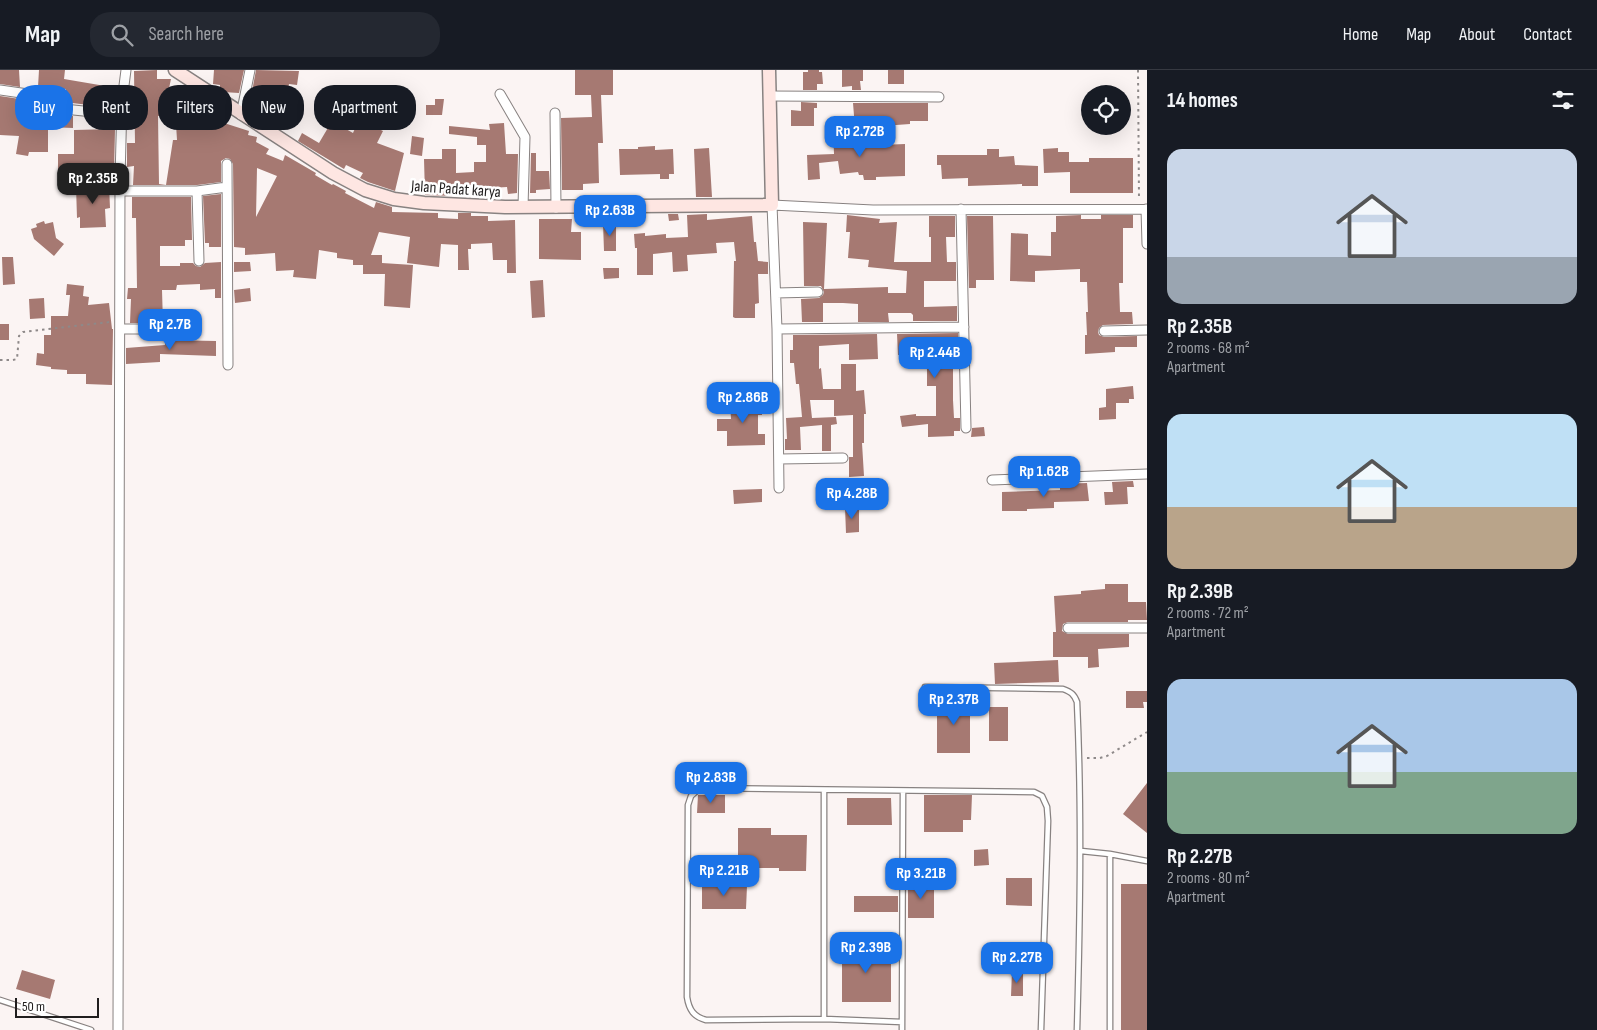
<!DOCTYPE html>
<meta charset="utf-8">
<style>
body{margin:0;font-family:"Sofia Sans Condensed",sans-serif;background:#242831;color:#f1f3f6;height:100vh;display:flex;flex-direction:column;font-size:19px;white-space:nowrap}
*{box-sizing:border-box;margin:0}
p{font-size:16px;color:#9ea1a6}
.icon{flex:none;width:28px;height:28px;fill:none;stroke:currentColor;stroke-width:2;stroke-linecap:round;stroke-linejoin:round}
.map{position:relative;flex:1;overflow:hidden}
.details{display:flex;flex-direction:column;background:#171b24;width:450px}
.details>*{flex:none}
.top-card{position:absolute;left:15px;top:15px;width:475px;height:45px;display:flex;gap:10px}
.fabs{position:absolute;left:1081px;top:15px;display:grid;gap:10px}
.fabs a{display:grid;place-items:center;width:50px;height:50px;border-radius:50%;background:#171b24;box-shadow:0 5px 20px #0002;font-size:25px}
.scale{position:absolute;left:15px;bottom:12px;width:84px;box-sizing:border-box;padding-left:5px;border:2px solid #201e1e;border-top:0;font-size:14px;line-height:18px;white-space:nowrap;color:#201e1e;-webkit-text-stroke:4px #fff;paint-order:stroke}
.price{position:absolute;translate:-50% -42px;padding:0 11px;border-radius:10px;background:#1a73e8;color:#fff;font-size:16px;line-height:32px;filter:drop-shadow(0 1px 2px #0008)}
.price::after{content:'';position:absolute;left:50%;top:30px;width:15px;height:11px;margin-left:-8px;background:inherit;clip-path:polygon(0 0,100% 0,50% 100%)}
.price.selected{background:#222;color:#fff}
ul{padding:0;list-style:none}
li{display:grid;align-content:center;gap:10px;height:265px;padding:0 20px}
li span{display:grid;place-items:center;height:155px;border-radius:15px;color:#555}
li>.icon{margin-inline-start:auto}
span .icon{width:90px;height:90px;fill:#fffc;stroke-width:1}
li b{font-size:21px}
h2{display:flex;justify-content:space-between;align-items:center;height:60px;padding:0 20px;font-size:21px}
.tag{padding:0 18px;border-radius:20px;background:#171b24;box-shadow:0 5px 20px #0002;font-size:18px;line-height:45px}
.tag.selected{background:#1a73e8;color:#fff}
header{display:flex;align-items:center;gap:30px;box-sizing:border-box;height:70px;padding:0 25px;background:#171b24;border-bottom:1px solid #363941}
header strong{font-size:24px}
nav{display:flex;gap:28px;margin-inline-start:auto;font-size:18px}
.search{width:350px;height:45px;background:#242831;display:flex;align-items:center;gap:12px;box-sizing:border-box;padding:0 18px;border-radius:20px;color:#9ea1a6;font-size:19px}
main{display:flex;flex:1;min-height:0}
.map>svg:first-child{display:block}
.building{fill:#a67972;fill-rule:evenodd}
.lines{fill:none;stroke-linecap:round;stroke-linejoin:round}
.lane-casing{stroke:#888281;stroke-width:7}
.street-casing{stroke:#888281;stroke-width:11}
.secondary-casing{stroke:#888281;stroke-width:15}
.path{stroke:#8e8989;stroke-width:2;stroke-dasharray:2.5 4;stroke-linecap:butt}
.lane{stroke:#fff;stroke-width:4.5}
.street{stroke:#fff;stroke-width:9}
.secondary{stroke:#fee6e2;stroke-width:12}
.labels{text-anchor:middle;stroke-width:5;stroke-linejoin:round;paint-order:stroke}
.street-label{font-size:16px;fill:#201e1e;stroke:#fff}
</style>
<header>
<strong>Map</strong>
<div class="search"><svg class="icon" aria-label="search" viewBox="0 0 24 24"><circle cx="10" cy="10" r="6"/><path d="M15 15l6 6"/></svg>Search here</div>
<nav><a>Home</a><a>Map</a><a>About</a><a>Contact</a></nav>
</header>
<main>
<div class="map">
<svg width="1147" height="960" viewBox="0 0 1147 960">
<rect width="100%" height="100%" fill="#fbf4f3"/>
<path class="building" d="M0,0h19l1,17 -20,-3z
M39,0h26l-1,9 53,9 -3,20 -50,-6 2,-13 -28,-2z
M157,0v9h14l-3,14 28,8 -1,6 31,9 -2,7 25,8 -1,4 9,2 -1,5 13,7 -3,5 17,7 2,-6 31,18 -1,2 17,10 1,-1 13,7 -1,2 29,15 2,-6 16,5v5l46,1v5l20,1v-6h13v3h17v5l27,-1 1,53h-9v-13h-14l-1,-17 -21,1v5h-3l1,21h-11v-25l-17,-1 -2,23 -32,-4 3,-26 -31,-5 -8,23h11v8l31,2 -3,43 -26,-2 1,-32h-22v-9h-10v-5l-16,-2v-5l-18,-3 -3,29 -23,-2 1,-7 -18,1 -1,-18 -30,2v-7l-11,-1 -1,-83 -3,-5 -4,-1 -5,3v21l-24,3h-31l7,-45h4l-1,-16 1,-9 -19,1 1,68 7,1h-33l1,-19 -7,1v-24h8l-1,-72zM257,98l20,8 -21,41z
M214,0h30l-5,23 -16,-1 -3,-2v-5l-7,-1z
M256,0l43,1 -2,14 -8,-1 -3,16 9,3 -7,13 -32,-12 -1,7 -6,-3z
M575,0h38v25h-12l2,48h-5l1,40 -16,1v6h-21l-1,-72 31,-1 -1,-22h-16z
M808,0h11v2h3l1,12h-6v6h-14v-18h5z
M842,0h21v11h-3l1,9h-9v-4l-10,1z
M888,0h16v14h-16z
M0,26l26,4 7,3 -1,5 16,1 14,6 11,1v12l-25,-1v25h-19l-1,4 -12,-2 3,-18 -19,-1z
M435,29h9l-2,16h-16v-10h9z
M801,32l16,1v5h-3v18h-23v-16l10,1z
M853,33h75v18h-18v3l-55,4z
M332,51l21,12 3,-7 9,4 3,-6 15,7 -6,12 27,10 -9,38 -27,-9 -8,-4 3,-5 -17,-8 -2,4 -46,-28 4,-8 17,10z
M504,53l2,31h12l-1,39 -9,1 -1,-7 -17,1v2h-35v6l-30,-1 -1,-36h18v-10h14v24l18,-1v-10h12v-17h-9v-8l-28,-3v-8l41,4 -1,-6z
M854,57l1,19 50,-2v32l-29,1v3h-12l-1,-5h-4l-1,-3 -18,2 -2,-13 -19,2 1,16 -12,1 -1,-25 27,-1 -1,-26z
M115,59l-1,44 -38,1v-4h-18v-16h16v-24z
M412,66l12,2 -2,18 -12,-2z
M655,76v4l18,-1 1,25h-5v5h-9v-5l-40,1 -1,-26h19v-2z
M709,78l3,49h-16l-2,-48z
M1058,78v4h11v10h20v-4h44v35h-63v-21l-26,1 -1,-24z
M987,79h12v8l15,-1 1,9 23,1v20h-16v-2l-54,2v-8l-26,1 -1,-14h-4v-10h50z
M531,83h5v18h13l1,18 -14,1v3h-6z
M109,115l1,23 -5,1 1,18 -26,1v-11l-3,1 -1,-32z
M221,124v53h-12v-4h-4l-2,-47z
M132,127h59l1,43h-7v6h-25v20h20v-3h13l3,3 4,1 5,-4 16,-1v36h-6v-9l-15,1v-6l-23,1 -1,5h-14l1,33h-33l1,-24h-4l1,-11h9l-1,-70h-4z
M668,144h10l1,6 -10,1z
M707,144v6l45,-4 2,26h2l2,19 10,1v12h-10l1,29 -4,1v14h-20l-2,-1 1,-56h2l-2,-19 -18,1 1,10 -30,2 1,16 -15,1 -1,-20 -19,2v21h-16v-27h-2l-1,-14 11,-1v3l21,-2v4l22,-1 -1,-22z
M847,145l33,4 -1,4 18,-1 -3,40h37v-25h-2v-21h26v21h-9l1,25h9v19h-32v26l33,-1v15h-44v-6l-2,-2h-23l1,9h-31v-18l-15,-1h-20v19h-21l-1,-23 18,-1 4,-3 1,-3 -3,-6h-17l-1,-64 24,1 -3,66 64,-2v6h18l1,-22 -39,-4 1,-7 -21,-2 2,-26h-4z
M1081,145v4h20v-4h32v13h-10v55h-4l1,29h12l1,12 -30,1 -4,3 -1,4 1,3 5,2 33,-1v11h-22v5l-30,2v-19h2l-1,-23h2l-1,-30h-7v-13l-45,2v11l-25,-1 1,-48 17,1v21l23,1v-24h5v-16z
M967,146h26l1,64h-18v8h-7z
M539,149h33l-1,13h10v28l-42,-1z
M44,151l1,3 8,-2 3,16 8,6 -10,12 -20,-17 -3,-10 6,-2 -1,-3z
M603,153h13v28h-12z
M2,187h11l2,27 -12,1z
M234,192h16l1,9 -17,1z
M603,198h16v10l-15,1z
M543,210l2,37 -13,1 -2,-37z
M67,214l17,2 -1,10 6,1 -1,8 21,-2 3,26h1l-1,56 -26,-1v-10h-19v-4l-16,-1v-2l-15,-2 1,-12 7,1v-19h7v-19h17l2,-21h-4z
M250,218l1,13 -16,2 -1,-13z
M44,228l1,20 -15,1 -1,-20z
M0,254h9v16h-9z
M958,263v22h-5v45l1,18h6v13h-6v5l-26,1v-13l-26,3 -2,-11 16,-2v2h20v-30h-9v-31h-29l-1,-21z
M877,264l1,25 -29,1v-16l-30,2v23l2,-1 2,21h18v-25h15v27l8,-1 2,24h-2v29h-2l2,33 -15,1v-20h4v-42l-19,1v-16h-24l2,18 24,-1 1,7 -6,1v26h-9v-26l-22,2 1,23h-16v-11h2l-1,-21 16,-1 -3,-33h-3l-2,-21h-4v-13h3v-15z
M165,270l51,1v15l-56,-2v8l-34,2v-16l39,-3z
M1133,316l1,13h-5v4h-13v16l-17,1v-12l7,-1v-18z
M761,329l1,16h-4v19h7v11l-38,1v-15h-10v-12h14l-1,-18z
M984,357l1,9 -14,1 1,-9z
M1133,411l1,6h-7l1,17 -23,1 -1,-13h9l-1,-10z
M1087,413l2,18 -35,1v6l-27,1v2h-25v-19l58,-2v-6z
M762,419v13l-28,2 -1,-14z
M845,437h14v25l-13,1z
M1105,514h23v18h18l1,18h-19v2h-60l-5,2 -1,7 6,3h61v13l-31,2 1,18 -11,1v-11h-35v-25h3l-2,-36 27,-2v-3l24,-2z
M1058,590l1,22 -64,2 -1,-21z
M1126,621h21v11h-4l1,6h-18z
M937,628h33v55h-33z
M989,637h19v34h-19z
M1147,713v50l-24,-19z
M698,725h27v18h-28z
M924,725h48l-1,25h-8v12h-39z
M847,728h44l1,27h-45z
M738,758h33v7h36l-1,36h-27v-3h-41z
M988,779l1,16 -15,1v-16z
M1006,808h26v28l-26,-1z
M908,813h26v35h-26z
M1121,814h26v146h-26z
M702,816h45l-1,23h-44z
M854,826h44v16h-44z
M842,876h49v56h-49z
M22,900l33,10 -5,19 -34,-10z
M1012,901h11v25h-12z"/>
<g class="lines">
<defs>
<path id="lane" d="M925,617l138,2c8,3 11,5 14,13 5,109 3,218 0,328
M824,720v229l78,3
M1081,781l29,3 37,7
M0,930l91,30
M824,949l-118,1c-12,-3 -17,-10 -19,-23l1,-192 3,-9 9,-8 334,4 8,4 5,11 1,14 -7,209
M902,960l1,-239
M1110,960v-176"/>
<path id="street" d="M0,20l28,4 36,15 58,6
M500,24l25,43 -2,70
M770,26l169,1
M555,43l1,95
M241,45l9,-45
M227,94l1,201
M63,110l57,-1
M120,121h77
M961,139l5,219
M1146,139l1,35
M199,191l-2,-70 30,-4
M776,223l42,-1
M120,259h54
M777,259l187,-2
M1104,261l43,-1
M779,389l64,-1
M992,410l155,-6
M779,418l-2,-159 -5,-124 101,5 274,-1
M1068,558h79
M118,960l2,-851 2,-78 4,-31"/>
<path id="secondary" d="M175,0l158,103 32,17 29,9 30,4 81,4 267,-2 -3,-135"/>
</defs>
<use href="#lane" class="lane-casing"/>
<use href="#street" class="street-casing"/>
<use href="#secondary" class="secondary-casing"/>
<path class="path" d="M1138,0l1,130
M0,290h13l4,-1 2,-23 4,-4 87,-10
M1087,688h13l7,-2 40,-24"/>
<use href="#lane" class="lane"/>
<use href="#street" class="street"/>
<use href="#secondary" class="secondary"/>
</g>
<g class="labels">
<g class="street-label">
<text transform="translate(456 118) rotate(4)" y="6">Jalan Padat karya</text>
</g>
</g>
</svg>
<div class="fabs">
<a><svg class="icon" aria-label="locate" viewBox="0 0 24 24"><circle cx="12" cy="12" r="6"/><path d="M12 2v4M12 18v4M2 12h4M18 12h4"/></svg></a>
</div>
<div class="scale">50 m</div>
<b class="price" style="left:860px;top:88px">Rp 2.72B</b>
<b class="price selected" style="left:93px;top:135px">Rp 2.35B</b>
<b class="price" style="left:610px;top:167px">Rp 2.63B</b>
<b class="price" style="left:170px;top:281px">Rp 2.7B</b>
<b class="price" style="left:935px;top:309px">Rp 2.44B</b>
<b class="price" style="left:743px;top:354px">Rp 2.86B</b>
<b class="price" style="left:1044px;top:428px">Rp 1.62B</b>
<b class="price" style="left:852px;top:450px">Rp 4.28B</b>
<b class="price" style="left:954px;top:656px">Rp 2.37B</b>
<b class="price" style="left:711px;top:734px">Rp 2.83B</b>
<b class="price" style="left:724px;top:827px">Rp 2.21B</b>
<b class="price" style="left:921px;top:830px">Rp 3.21B</b>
<b class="price" style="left:866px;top:904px">Rp 2.39B</b>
<b class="price" style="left:1017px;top:914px">Rp 2.27B</b>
<div class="top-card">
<a class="tag selected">Buy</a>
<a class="tag">Rent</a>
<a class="tag">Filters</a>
<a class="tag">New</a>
<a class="tag">Apartment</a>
</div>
</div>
<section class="details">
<h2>14 homes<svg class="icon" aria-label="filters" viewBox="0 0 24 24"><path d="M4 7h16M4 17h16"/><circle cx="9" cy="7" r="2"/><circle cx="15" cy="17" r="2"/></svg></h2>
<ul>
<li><span style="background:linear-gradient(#c9d6e8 70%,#9aa5b1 0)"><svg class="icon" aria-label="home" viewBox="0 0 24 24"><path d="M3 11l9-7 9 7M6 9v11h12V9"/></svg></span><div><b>Rp 2.35B</b><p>2 rooms · 68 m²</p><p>Apartment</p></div></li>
<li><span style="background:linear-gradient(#bfe0f5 60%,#b9a48a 0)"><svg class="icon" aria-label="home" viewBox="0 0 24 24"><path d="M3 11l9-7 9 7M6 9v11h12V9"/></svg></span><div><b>Rp 2.39B</b><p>2 rooms · 72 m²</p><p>Apartment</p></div></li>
<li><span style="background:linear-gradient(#a9c7e8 60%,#7fa58c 0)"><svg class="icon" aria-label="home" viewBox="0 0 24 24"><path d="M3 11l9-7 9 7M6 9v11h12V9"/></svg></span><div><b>Rp 2.27B</b><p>2 rooms · 80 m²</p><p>Apartment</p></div></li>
</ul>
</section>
</main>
